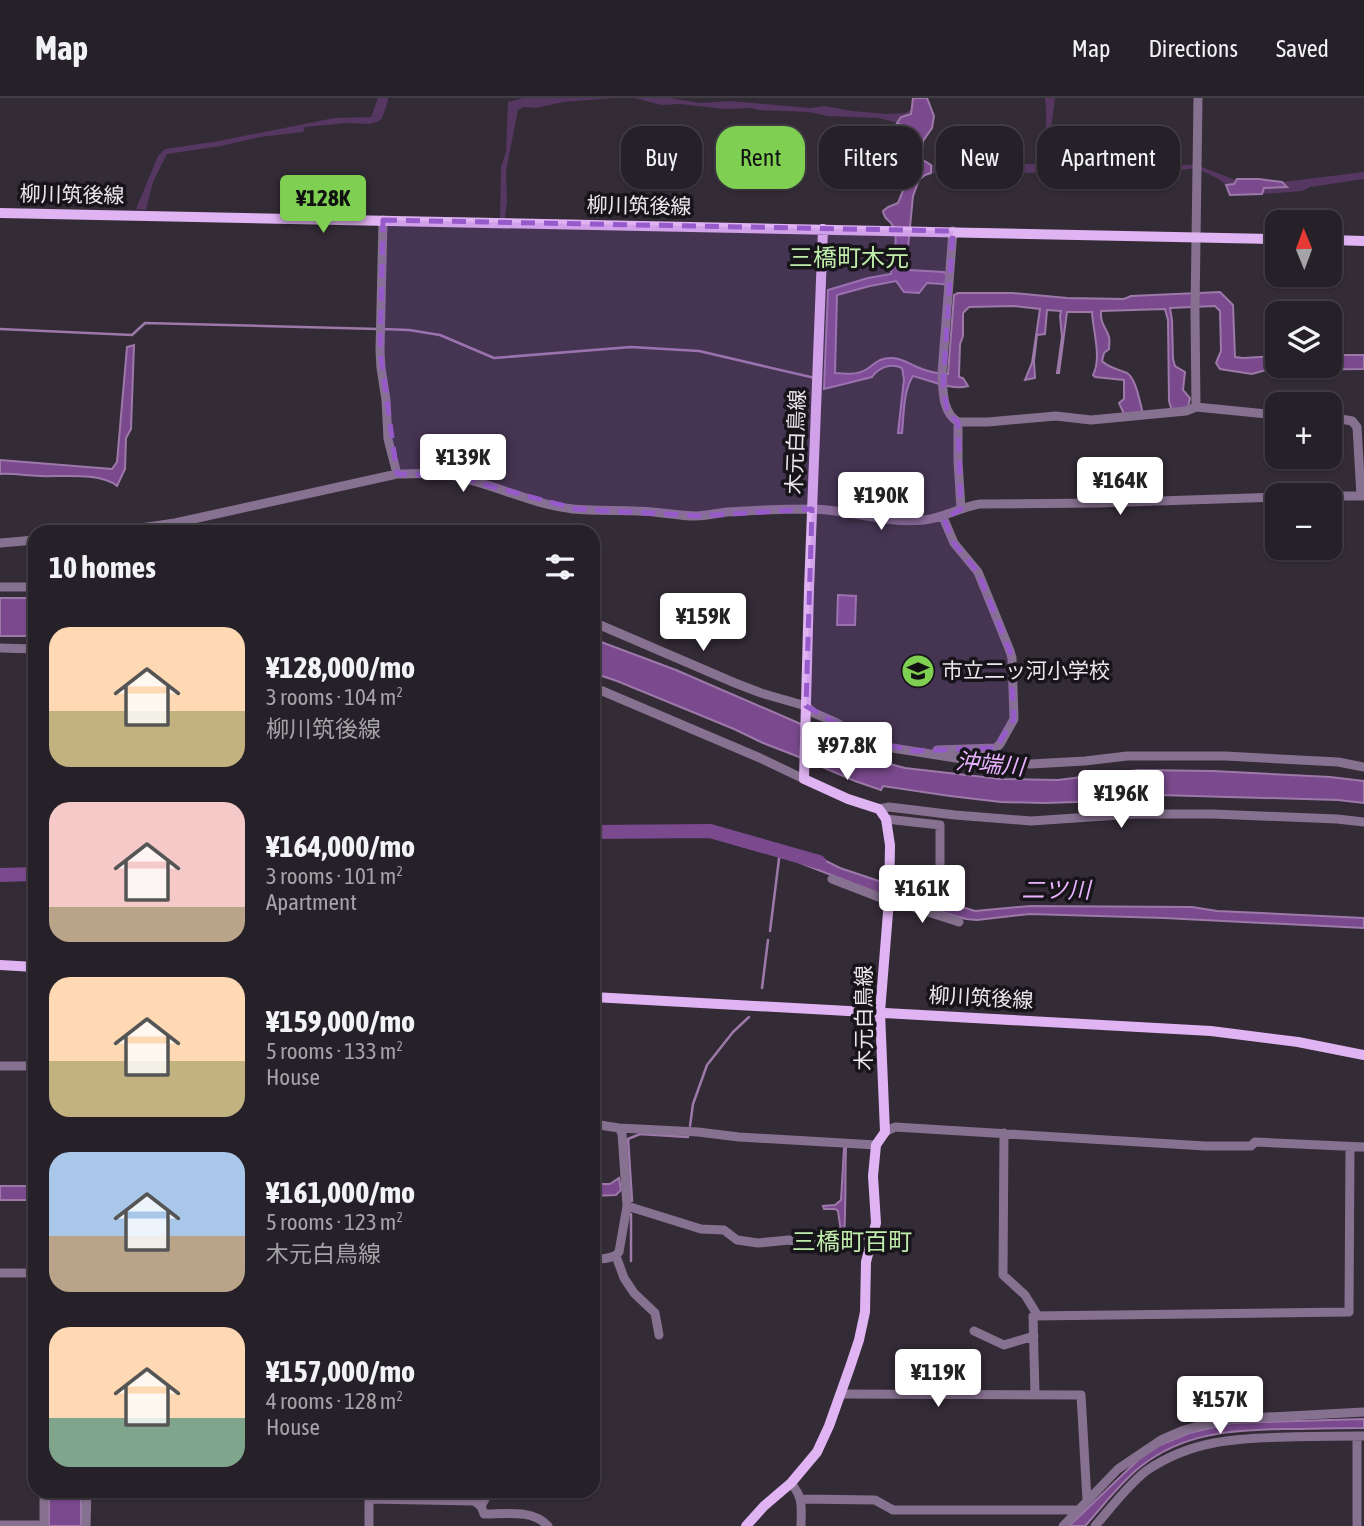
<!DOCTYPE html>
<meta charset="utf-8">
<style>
body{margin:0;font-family:"Asap Condensed","Noto Sans JP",sans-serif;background:#322d34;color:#f1f3f6;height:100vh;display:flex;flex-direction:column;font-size:26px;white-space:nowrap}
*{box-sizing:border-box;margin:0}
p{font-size:23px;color:#a4a3a8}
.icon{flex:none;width:38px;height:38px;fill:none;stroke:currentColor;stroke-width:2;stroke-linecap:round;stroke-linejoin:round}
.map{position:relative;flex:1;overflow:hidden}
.panel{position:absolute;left:28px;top:427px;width:572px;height:973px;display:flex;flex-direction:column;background:#262028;border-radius:21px;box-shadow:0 2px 5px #0004,0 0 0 2px #423e45}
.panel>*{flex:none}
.banner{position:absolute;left:621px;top:28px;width:637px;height:63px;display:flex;gap:14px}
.needle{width:46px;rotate:359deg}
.tools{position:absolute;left:1265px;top:112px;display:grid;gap:14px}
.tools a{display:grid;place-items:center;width:77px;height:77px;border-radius:14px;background:#262028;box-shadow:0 2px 5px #0004,0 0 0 2px #423e45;font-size:35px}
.price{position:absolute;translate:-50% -60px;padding:0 16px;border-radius:7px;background:#fff;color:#222;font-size:23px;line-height:46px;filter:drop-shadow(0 2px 4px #0008)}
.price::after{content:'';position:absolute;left:50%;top:42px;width:21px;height:16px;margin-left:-10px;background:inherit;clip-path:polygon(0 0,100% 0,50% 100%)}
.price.active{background:#7fd052;color:#111}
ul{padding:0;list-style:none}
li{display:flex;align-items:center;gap:21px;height:175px;padding:0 21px}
li span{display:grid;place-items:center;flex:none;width:196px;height:140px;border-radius:21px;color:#555}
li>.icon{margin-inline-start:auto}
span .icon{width:84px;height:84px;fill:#fffc;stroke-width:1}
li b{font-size:30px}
h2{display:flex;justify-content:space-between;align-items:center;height:84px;padding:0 21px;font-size:30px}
.tag{padding:0 24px;border-radius:21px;background:#262028;box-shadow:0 2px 5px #0004,0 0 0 2px #423e45;font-size:24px;line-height:63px}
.tag.active{background:#7fd052;color:#111}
header{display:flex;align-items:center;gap:42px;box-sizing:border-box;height:98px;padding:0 35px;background:#262028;border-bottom:2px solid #423e45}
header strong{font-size:33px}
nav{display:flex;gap:38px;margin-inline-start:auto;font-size:24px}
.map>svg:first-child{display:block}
.green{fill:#563762}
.water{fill:#7b4a8e;stroke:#9d79aa;stroke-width:2}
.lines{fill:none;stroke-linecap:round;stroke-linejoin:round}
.stream{stroke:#9d79aa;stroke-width:2.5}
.river{stroke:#7b4a8e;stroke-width:14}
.minor{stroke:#877190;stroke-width:9}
.major{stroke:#e0b3f2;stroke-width:10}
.marked{fill:#975aca;fill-opacity:0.2;stroke:#975aca;stroke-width:5;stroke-dasharray:14 9;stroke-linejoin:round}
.labels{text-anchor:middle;stroke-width:7;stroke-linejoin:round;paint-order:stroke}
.street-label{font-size:21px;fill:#ebe6ed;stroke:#18151a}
.poi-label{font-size:21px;fill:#ebe6ed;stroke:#18151a;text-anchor:start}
.water-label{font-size:23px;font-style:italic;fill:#e9b3ff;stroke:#18151a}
.quarter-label{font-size:24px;fill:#bfecaa;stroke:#18151a}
</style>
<header>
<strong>Map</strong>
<nav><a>Map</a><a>Directions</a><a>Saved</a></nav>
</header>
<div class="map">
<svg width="1364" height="1428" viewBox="0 0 1364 1428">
<rect width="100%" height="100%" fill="#332b36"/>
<path class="green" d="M378,0h10v3l-6,17 -3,3 -9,3 -23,-1 -42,4 -2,5 -43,5 -39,9 -54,8 -14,28 -7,28 -10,-1 22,-53 7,-7 54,-8 115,-23 37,-1z
M523,0h90l-50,4 -27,6 -12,-1 -6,3 -12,61 1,30 -2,17 -5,1 1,-52 5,-15 2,-50z
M635,0h35l30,5 29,-2 81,7 15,-2 27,5 35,3 18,-1 6,-3v4l-13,6 -1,3 -18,-5 -52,-2 -18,-4 -51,-2 -6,-2 -27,1 -45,-5 -19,1z
M1045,0h10l-6,45 3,19 10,2 59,2 6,-2 70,1 38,15 -1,4 -8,1 -9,-7 -21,-10 -31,4 -234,1v-8l112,-1 2,-2c-1,-21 3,-43 0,-64z
M1364,74v7l-54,8 -7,4 -41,3 1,-6 24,-1 -5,-5z"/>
<path class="water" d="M913,0h14l7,18 -2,12 -9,13v19l8,5v8l-6,2 -6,5 -6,16 -7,72 3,2 35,2 4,4 -2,10 -3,-2 -16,-1 -8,10 -15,-1 -8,-11 -26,5 -33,9 -2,78c11,1 23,2 32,-4 9,-6 12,-11 24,-11 11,0 16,5 26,9 9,4 21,7 31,7l6,-79 4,-2h54l55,5 57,1 7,-3 89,-4 13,13 2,52 8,1 34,-2 1,10h52v-11h34v14l-98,1 -14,4 -32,-5 -4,-6 5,-12 -1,-40 -5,-5 -45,2 2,12 1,39 2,7 10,6 -2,18 7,8 -2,10 -16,3 -3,-10 -1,-81 -3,-11 -64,2c-1,13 5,16 8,26 1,4 0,8 0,12l-5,4 -2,8c7,7 16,8 25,12 9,5 13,30 16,41h-19l-5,-11 5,-4v-19l-29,-3 -2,-2c9,-18 0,-43 -1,-63h-25l-8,61h-2l5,-36 -2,-21 1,-5 -14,-1 -2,24 -8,1 -3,26 1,17 -10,2 7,-17 8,-54 -26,-3 -45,1 -6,6v23l-3,8 -1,30v3l4,1 5,8c-16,5 -38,-6 -55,-10 -10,15 -9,39 -11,57h-4l6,-54 -2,-11c-11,-5 -23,-1 -30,9l-48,12 4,-99 40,-12 23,-4c2,-12 8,-37 2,-48 -4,-8 -8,-4 -10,-15l5,-4 10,-4 11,-27 -2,-15 5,-31 -15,-7 4,-6 10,-3z
M1237,81h22l23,3 5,5 -23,1 -2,6 -32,1 -4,-10 8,-1z
M134,247l-3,84 -5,9 -1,31 -8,17c-17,-14 -57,-9 -77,-10 -14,0 -27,-3 -40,-2v-14l112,9 5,-7 10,-115z
M838,497l18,1 -1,29h-18z
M0,500h35v38h-35z
M593,541l83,31 148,64 -2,4 57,23 26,7 96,11 57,1 80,-10 75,1 117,6 34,4v22l-26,-3 -179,-5 -44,2 -39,5 -32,1 -43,-1 -51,-6 -67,-10 -2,4 -26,-9 -61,-26 -31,-12 -29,-14 -117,-48 -24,-8z
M803,755l21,7 16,8 45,15v13l-85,-33z
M895,788l80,25 55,-5 162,1 25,4 147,7v10l-200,-10 -134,-4 -53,6 -11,-1 -71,-21z
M844,1050h2c-1,30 0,59 -2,89l-2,1 -4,-27 -3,-2h-11l-1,-3 12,-1 6,-5z
M619,1080l2,12 -5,5 -23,1v-12h17z
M0,1088h35v14h-35z
M1364,1321v9c-27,0 -54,1 -81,1 -52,1 -100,4 -143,38 -21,17 -37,39 -55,59h-16l70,-67 21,-14 29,-12 43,-10z
M49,1393h32v35h-32z"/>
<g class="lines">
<path class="stream" d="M0,231l132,6 13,-12 233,6
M383,231l26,1 31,5 54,23 137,-11 68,4 116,27
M770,833l10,-80
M762,890l6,-48
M690,1028l3,-22 14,-39 26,-33 16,-15
M632,1103l-4,-62 12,-5 48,3
M631,1163v-47"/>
<path class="river" d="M593,734l117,-1 109,31
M0,777l35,-1"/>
<path class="minor" d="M383,122l-3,131 1,17 5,32 2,39 9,35
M953,133l-11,142c1,18 0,39 16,49h30l68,-6 35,4 95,-9 10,-4 82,8
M1196,309l-1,-96 3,-213
M1330,319l22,4 5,6 4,69
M958,324v39l3,48
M1330,398h34
M113,434l62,-9 222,-49c17,0 35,-2 53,1 42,8 80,29 123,34 22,2 43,1 64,2 20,0 39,5 59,5 10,0 21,-3 31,-4 28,-2 58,-3 86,-3 37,1 74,15 111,11 20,-2 36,-13 56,-16l118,-1 180,-6
M0,445l35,-3
M0,489h35
M593,524l142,61 26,10 45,13 8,7 23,10 26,17 23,7 76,12 69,5 54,-3 42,-5h98l113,6 26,5
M0,550l35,1
M593,589l167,71 44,21
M937,652l59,-2 4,-4 14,-25 -2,-61 -2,-7 -32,-79 -24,-29 -11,-26
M879,711l10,-2 66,8 76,6 104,-7h78l124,5 27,3
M886,721l54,6v71
M832,781l57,22h5l65,21
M0,968h35
M593,1026l26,4 79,4 41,5 137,8
M885,1034l10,-5 310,19h46l4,-4 109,5
M1004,1035l-1,142 22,20 13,21
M627,1108l74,23 23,1 13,10 21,3 31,-3 21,5 28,-2 21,-8 13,1
M616,1158l8,22 10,15 21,20 4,22
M593,1161c9,0 21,0 26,-7l8,-46 -5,-72 -3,-6
M0,1175h35
M974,1233l30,14 30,-9
M840,1296l241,1 6,105
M1035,1296l-2,-78 316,-4 1,-165
M791,1385c13,16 10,24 10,43
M44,1393v35
M368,1393l-2,1 3,7v27
M369,1401l105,2 7,5 3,8c21,0 49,-5 64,12
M801,1401l74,1 18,10h185
M481,1408l4,-7v-8
M0,1427h44
M86,1428l1,-35
M1063,1428l55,-57 43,-29 23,-10 21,-6 27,-5 132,-7
M1095,1428c16,-18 32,-40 51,-55 45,-31 91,-33 143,-34 25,-1 50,-1 75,-1
M1357,1428v-90"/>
<path class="major" d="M0,115l1278,26
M1330,142l34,1
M0,867l35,2
M593,899l618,34 87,11 66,13
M746,1428l18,-20 27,-23 26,-31 12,-26 21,-59 9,-27 6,-28 1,-50 10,-39 -3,-47 3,-31 9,-13 -5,-120 9,-112 1,-55 -4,-26 -7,-10 -31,-10 -44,-20 5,-190 14,-360"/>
</g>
<path class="marked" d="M383,122l570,11 -10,158 5,24 10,9 3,87 -17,10 10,24 24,29 32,79 4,68 -18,29 -82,3 -51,-11 -57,-34 6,-197 -113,7 -123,-7 -124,-33 -55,-2 -17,-123z"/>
<defs>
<symbol id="school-disc" viewBox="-11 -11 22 22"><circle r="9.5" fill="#7fd052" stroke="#18151a"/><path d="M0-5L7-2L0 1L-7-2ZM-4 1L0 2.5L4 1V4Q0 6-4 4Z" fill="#111"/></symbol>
</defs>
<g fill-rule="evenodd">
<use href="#school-disc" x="899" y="554" width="38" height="38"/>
</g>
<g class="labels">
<g class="street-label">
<text transform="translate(72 97) rotate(1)" y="7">柳川筑後線</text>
<text transform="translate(639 108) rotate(1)" y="7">柳川筑後線</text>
<text transform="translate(796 344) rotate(-88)" y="7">木元白鳥線</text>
<text transform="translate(981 900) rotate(3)" y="7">柳川筑後線</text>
<text transform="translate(864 920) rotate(-90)" y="7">木元白鳥線</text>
</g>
<g class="poi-label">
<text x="942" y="580">市立二ッ河小学校</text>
</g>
<g class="water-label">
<text transform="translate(990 666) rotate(5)" y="8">沖端川</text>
<text x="1056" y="800">二ツ川</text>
</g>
<g class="quarter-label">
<text x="849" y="168">三橋町木元</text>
<text x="852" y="1152">三橋町百町</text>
</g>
</g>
</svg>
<div class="tools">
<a><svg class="needle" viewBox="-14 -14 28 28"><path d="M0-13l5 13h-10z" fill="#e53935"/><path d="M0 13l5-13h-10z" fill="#a4a3a8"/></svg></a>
<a><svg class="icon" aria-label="layers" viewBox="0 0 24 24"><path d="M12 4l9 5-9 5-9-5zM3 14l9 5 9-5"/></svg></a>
<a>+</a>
<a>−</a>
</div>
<b class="price active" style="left:323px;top:137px">¥128K</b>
<b class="price" style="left:463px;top:396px">¥139K</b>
<b class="price" style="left:1120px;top:419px">¥164K</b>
<b class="price" style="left:881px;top:434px">¥190K</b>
<b class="price" style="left:703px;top:555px">¥159K</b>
<b class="price" style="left:847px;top:684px">¥97.8K</b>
<b class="price" style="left:1121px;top:732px">¥196K</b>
<b class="price" style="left:922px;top:827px">¥161K</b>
<b class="price" style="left:938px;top:1311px">¥119K</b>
<b class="price" style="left:1220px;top:1338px">¥157K</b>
<div class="banner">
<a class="tag">Buy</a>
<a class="tag active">Rent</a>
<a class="tag">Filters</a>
<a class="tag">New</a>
<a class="tag">Apartment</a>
</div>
<section class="panel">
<h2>10 homes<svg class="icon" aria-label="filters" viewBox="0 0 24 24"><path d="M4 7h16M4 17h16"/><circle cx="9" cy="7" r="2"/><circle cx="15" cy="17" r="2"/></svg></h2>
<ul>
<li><span style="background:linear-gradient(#ffd9b3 60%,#c2b280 0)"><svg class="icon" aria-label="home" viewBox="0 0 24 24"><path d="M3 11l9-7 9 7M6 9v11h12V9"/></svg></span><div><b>¥128,000/mo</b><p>3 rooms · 104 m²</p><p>柳川筑後線</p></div></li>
<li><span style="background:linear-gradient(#f6c9c9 75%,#b9a48a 0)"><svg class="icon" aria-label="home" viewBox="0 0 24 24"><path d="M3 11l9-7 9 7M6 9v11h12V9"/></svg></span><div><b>¥164,000/mo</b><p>3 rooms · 101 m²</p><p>Apartment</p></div></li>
<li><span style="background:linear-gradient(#ffd9b3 60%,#c2b280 0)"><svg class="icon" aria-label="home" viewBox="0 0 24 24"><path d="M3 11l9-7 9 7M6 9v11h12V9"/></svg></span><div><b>¥159,000/mo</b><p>5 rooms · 133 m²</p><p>House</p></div></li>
<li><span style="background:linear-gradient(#a9c7e8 60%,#b9a48a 0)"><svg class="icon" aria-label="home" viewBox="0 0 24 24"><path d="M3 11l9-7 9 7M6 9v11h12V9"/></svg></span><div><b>¥161,000/mo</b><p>5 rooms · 123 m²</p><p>木元白鳥線</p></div></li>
<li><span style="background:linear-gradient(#ffd9b3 65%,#7fa58c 0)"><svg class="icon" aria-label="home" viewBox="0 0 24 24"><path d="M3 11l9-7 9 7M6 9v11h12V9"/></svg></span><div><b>¥157,000/mo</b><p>4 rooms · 128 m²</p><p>House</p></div></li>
</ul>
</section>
</div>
